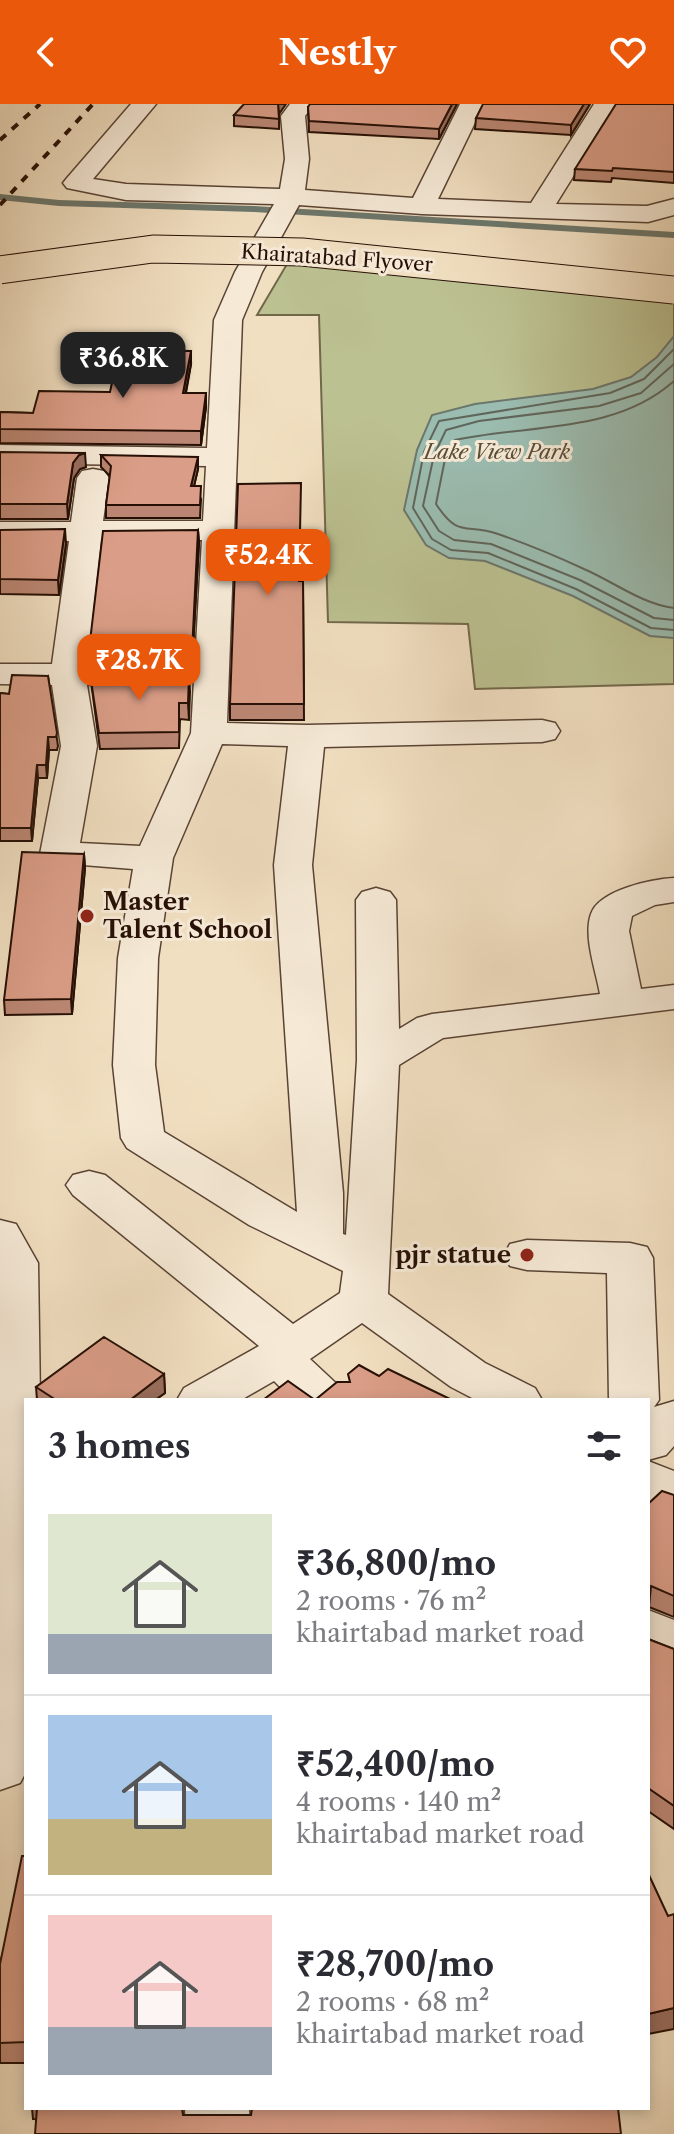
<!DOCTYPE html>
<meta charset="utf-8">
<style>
body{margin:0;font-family:"Libre Caslon Text",serif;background:#f7f7f7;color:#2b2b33;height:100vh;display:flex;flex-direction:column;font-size:30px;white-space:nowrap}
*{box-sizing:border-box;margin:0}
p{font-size:26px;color:#7c7c81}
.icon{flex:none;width:44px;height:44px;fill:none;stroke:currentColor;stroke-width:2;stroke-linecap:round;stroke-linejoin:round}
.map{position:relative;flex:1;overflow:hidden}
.sheet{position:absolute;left:24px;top:1294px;width:626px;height:712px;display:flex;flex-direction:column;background:#fff;border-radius:0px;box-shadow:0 4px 12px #0003}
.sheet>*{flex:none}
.price{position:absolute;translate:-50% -68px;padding:0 18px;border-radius:16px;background:#ea580c;color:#fff;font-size:26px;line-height:52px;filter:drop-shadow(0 2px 4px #0008)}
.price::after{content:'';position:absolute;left:50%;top:48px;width:24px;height:18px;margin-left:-12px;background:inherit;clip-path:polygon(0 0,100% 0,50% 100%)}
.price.on{background:#222;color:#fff}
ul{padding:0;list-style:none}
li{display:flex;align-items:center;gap:24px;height:200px;padding:0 24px}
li+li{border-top:2px solid #e1e1e2}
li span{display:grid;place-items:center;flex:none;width:224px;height:160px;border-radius:0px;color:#555}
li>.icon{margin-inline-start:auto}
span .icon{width:96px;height:96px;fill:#fffc;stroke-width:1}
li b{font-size:34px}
h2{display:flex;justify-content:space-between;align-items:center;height:96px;padding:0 24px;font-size:34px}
header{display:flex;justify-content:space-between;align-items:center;height:104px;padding:0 24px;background:#ea580c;color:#fff;font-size:36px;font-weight:700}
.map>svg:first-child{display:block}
.green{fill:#bcc191;stroke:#71684b;stroke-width:2}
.water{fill:#9bbdb1;stroke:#6c776c;stroke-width:2}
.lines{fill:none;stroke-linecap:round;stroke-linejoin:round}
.shore{stroke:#60665b;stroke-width:2}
.stream{fill:#6c776c;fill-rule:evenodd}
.minor-casing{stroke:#594334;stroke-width:3}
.minor{fill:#f6ead7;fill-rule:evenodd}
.rail{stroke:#260f05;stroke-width:4;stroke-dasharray:8 8;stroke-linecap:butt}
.primary-bridge-casing{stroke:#260f05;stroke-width:29;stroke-linecap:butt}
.primary-bridge{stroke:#f1dfc1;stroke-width:27}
.wall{fill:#bb8774;stroke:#260f05;stroke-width:2}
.shaded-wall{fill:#996e5e;stroke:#260f05;stroke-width:2}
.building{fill:#da9d87;stroke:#260f05;stroke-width:2}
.poi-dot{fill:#8f2418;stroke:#f6ead7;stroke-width:3}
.labels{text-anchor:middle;stroke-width:6;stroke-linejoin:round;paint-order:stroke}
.far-street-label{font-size:20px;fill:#260f05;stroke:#f6ead7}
.far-park-label{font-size:20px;font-style:italic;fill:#5a4d36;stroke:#f6ead7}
.poi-label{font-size:24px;font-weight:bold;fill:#260f05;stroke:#f6ead7;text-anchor:start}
</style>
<header><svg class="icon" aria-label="back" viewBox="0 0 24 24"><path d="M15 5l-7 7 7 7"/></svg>Nestly<svg class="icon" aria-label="heart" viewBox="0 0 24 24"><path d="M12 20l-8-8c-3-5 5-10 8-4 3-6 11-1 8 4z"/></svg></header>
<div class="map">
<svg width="674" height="2030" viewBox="0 0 674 2030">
<rect width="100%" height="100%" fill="#f1dfc1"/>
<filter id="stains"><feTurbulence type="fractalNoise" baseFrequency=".0025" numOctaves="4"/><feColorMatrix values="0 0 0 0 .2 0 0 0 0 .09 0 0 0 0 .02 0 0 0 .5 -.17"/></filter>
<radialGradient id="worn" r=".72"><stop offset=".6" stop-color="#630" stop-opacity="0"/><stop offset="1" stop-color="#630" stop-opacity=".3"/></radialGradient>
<path class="green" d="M290,155l384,37v388l-199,5 -7,-65 -140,-2 -9,-307h-62z"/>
<path class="water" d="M674,232v302l-24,-2 -77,-40 -88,-35 -36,-3 -23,-13 -22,-35 13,-60 15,-35 43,-11 118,-15 38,-12 26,-20z"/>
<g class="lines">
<path class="shore" d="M674,245l-30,30 -34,14 -171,28 -15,31 -11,56 19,31 19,11 37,3 88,36 75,39 23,2
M674,260l-33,29 -42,13 -120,15 -33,9 -12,25 -11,51 16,25 15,9 37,4 89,36 74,38 20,2
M674,277c-59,53 -145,43 -219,59l-10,19 -9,45c23,35 29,19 62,30 29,10 58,22 86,35 30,13 58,35 90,39"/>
<path class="stream" d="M0,90l59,6 195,6 420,26v6l-420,-26 -195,-6 -59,-6z"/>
<defs>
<path id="minor" d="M131,0h25l-63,75 33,5 154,5 5,-30 -4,-43 9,-12h24l-9,12 4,43 -4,31 108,8 47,-94h24l-46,95 93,4 63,-99h24l-62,100 91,2 27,-7v16l-26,7 -226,-8 -123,-9 -37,67 -20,48 -15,403 80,2 235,-5 13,3 5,8 -5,8 -13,3 -218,5 -12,118 31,328v41l3,1 11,-175 -1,-160 6,-8 14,-4 14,4 6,8 3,129 18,-11 15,-4 168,-20c-4,-23 -17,-58 -9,-80 8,-24 61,-35 83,-36v24l-19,3 -23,11 -3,15 12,58 33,-4v24l-231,29 -44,27 -11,229 97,69 50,25 7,12h-66l-25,-13 -89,-64 -52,36 31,29 7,12h-55l-19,-19 -33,19h-64l7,-12 75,-42 -186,-151 -7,-10 7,-10 16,-4 16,4 188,149 47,-31 3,-22 -94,-46 -122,-77 -6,-10 -8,-73 5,-107 15,-89 -88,-7 -5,-8 21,-108 -9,-61 -52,-1v-20h52l17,-123 -69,1v-20h71l6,-44 5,-7 11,-2 11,2 5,7 -6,43h100l3,-55 -206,-3v-18l207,3 7,-128 21,-48 39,-68 -148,-4 -59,-12 -4,-5 4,-5zM202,436l-11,193 -51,113 -60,-3 17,-97 -10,-61 23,-3 5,-7 -5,-7 -23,-4 14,-123zM222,640l66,2 -14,119 23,347 -133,-80 -9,-67 3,-107 15,-100z
M0,1116l16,4 22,39 2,137h-14v372l-6,11 -20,7z
M527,1136l103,3 17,4 6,11 6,142 -5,7 20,-6v45l-8,9 -18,5v-60h-39l-2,-127 -80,-3 -17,-4 -6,-11 6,-11z
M648,1357l26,10v44l-26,-11z
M648,1506l26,10v48l-26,-10z
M185,2004h64l1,26h-64z"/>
</defs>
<use href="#minor" class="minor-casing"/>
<use href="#minor" class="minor"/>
<path class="rail" d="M0,36l40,-36
M0,101l93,-101"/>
<defs>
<path id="primary-bridge" d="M0,166l153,-21 149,3 372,38"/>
</defs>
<use href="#primary-bridge" class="primary-bridge-casing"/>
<use href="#primary-bridge" class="primary-bridge"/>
</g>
<path class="wall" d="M457,0l-18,35 -130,-7 -1,-25z
M590,0l-19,31 -96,-6 1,-11z
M674,0v79l-62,-5 -1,4 -37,-2 1,-11z
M279,10v15l-45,-3v-11z
M191,260l-5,29h20v14l-5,38 -201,-2v-31l33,1 77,-21z
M0,348l86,15 -6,2 -6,9 -6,41h-68z
M101,351l97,14 -4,17 7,13 -1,19h-94v-13l4,-29 -9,-9z
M0,426l66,14 -7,51 -59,-1z
M198,426l1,13 -7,122 -103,-2v-13z
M299,477h4l1,139h-74v-16z
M90,570l99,2v44l-9,-1 -1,29 -79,1z
M48,572l10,70 -1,4h-8l-2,28h-9l-6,63h-32v-148l9,1z
M84,750l1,14 -13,146 -67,1 -1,-15z
M164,1270l1,19 -10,7h-118l-1,-13z
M674,1391v122l-25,-10v-104z
M648,1535l26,10v180l-26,-18z
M26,1752v207h-26v-99z
M32,2004h150l1,7 438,19 -588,-15z"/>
<path class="shaded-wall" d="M278,0h8l-7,10z
M452,0h5l-18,35v-10z
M584,0h6l-19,31v-10z
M191,247v13l-8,42v-13z
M206,289v14l-5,38v-14z
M85,349l1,14 -6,2 -6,9 -6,41 -1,-15 6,-41 6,-8z
M198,353v12l-7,30v-13z
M65,425l1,15 -7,51 -1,-15z
M198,426l1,13 -7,122v-13z
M189,572l1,16 -1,28 -1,-17z
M48,633l1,13 -2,28 -1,-13z
M37,661l1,13 -6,63 -1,-13z
M84,750l1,14 -13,146 -1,-15z
M164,1270l1,19 -10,7h-25z
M651,1482l-2,21 -1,1v-19z
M674,1904v21l-26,5v-20z"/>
<path class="building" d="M244,0h34l1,15 -45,-4z
M310,0h142l-13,25 -130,-8 -1,-14z
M483,0h101l-13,21 -95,-7z
M616,0h58v68l-61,-4 -1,3 -37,-2z
M119,246l72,1 -8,42h23l-5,38 -201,-2v-17l33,1 6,-22 71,1z
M0,348l85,1 -6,2 -6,8 -6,41h-67z
M101,351l97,2 -7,29h10l-1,19h-94l5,-39z
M301,379l-2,98h4l1,123h-74l8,-220z
M65,425l-7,51 -58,-1v-49z
M198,426l-6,122 -103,-2 14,-119z
M90,570l99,2 -1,27h-9v29l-80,1z
M12,571l36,1 9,57 -1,4h-8l-2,28h-9l-6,63h-31v-135l9,1z
M22,748l62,2 -13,145 -67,1z
M104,1233l60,37 -34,26h-74l-20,-13z
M359,1261l20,11 9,-7 64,31h-189l25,-19 27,19 22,-18h13l-2,-8z
M662,1387l12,4v101l-23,-10 -3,3v-87l1,1z
M648,1535l26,10v157l-26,-18z
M22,1752h4v186l-26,1v-79z
M648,1769l20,43 6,-2v94l-26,6z
M37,2004h145l1,7h68l1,-7h366l3,26h-586z"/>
<g class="poi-dot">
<circle cx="87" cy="812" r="8"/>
<circle cx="527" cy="1151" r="8"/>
</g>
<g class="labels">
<g class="far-street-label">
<text transform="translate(337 154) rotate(4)" y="7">Khairatabad Flyover</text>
</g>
<g class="far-park-label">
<text x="497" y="355">Lake View Park</text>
</g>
<g class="poi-label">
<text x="103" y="806">Master<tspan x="103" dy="28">Talent School</tspan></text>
<text x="511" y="1159" text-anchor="end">pjr statue</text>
</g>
</g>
<rect width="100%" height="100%" filter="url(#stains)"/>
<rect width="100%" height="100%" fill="url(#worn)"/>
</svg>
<b class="price on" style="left:123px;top:296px">₹36.8K</b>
<b class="price" style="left:268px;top:493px">₹52.4K</b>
<b class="price" style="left:139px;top:598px">₹28.7K</b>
<section class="sheet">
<h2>3 homes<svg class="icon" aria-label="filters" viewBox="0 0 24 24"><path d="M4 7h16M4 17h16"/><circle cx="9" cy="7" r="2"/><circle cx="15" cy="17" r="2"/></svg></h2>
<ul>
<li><span style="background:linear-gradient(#dfe7d0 75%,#9aa5b1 0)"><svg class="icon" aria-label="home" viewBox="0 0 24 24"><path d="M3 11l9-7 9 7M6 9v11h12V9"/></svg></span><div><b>₹36,800/mo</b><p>2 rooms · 76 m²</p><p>khairtabad market road</p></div></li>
<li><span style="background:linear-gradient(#a9c7e8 65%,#c2b280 0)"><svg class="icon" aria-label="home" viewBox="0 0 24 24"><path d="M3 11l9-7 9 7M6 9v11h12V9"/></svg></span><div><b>₹52,400/mo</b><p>4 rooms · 140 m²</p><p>khairtabad market road</p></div></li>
<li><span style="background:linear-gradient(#f6c9c9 70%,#9aa5b1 0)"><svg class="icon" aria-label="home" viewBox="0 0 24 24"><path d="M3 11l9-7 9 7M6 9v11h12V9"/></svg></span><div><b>₹28,700/mo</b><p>2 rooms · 68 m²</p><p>khairtabad market road</p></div></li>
</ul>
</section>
</div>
